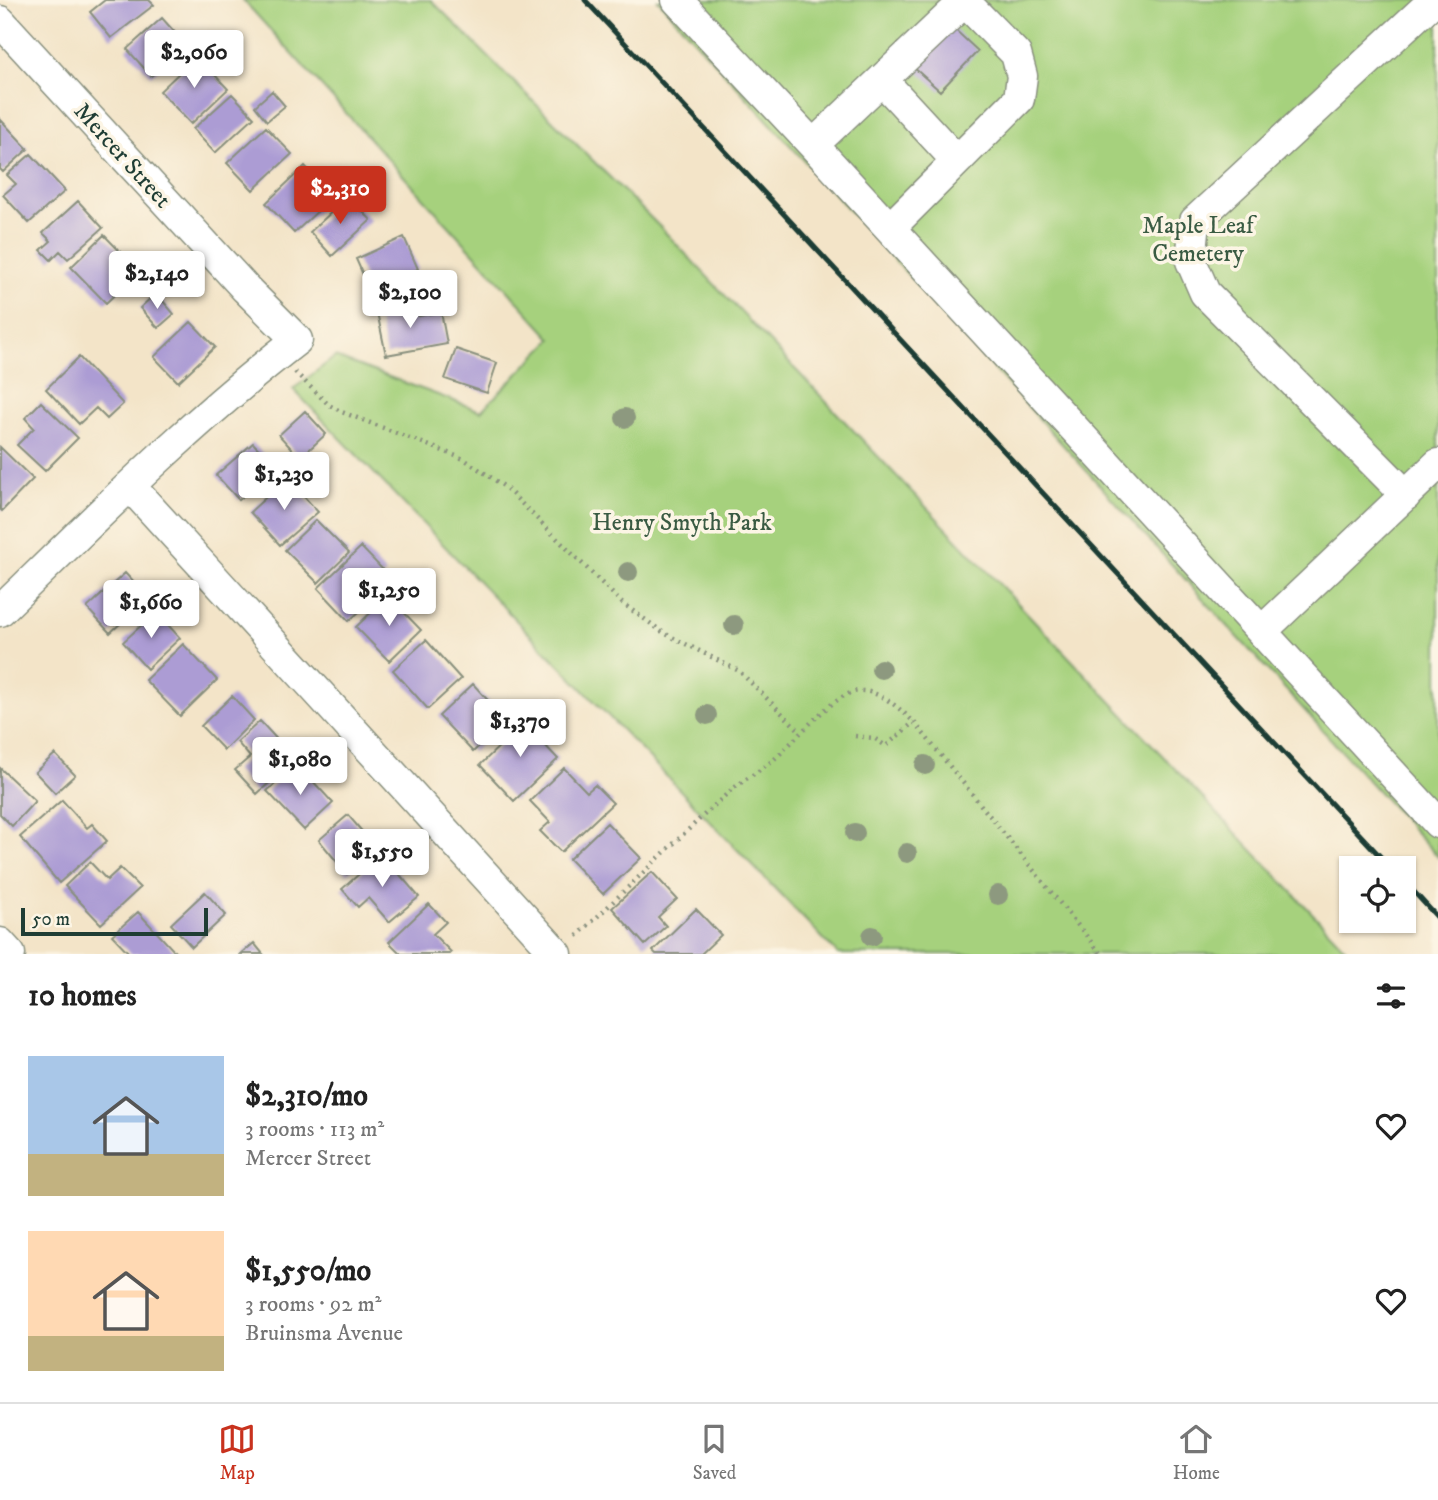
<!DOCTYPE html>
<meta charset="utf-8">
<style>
body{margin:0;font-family:"IM FELL DW Pica",serif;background:#f2f2f2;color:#222;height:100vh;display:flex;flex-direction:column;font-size:26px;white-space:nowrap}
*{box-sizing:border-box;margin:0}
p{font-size:23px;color:#767676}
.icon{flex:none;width:38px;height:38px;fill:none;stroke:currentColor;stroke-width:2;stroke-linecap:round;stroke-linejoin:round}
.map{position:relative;height:954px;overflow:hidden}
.side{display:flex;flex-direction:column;background:#fff;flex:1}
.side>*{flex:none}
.buttons{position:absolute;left:1339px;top:856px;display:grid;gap:14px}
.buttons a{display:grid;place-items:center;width:77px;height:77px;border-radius:0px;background:#fff;box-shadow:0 2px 5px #0004;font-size:35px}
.scale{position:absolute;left:21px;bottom:18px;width:187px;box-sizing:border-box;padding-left:7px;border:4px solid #1f3d34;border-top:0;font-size:19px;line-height:24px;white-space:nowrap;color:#1f3d34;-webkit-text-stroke:5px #fcf5e5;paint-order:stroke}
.price{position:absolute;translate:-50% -60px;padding:0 16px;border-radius:7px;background:#fff;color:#222;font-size:23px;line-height:46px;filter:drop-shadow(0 2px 4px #0008)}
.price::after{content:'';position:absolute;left:50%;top:42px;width:21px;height:16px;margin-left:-10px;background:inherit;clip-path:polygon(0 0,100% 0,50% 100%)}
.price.on{background:#c8321e;color:#fff}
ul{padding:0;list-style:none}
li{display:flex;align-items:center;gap:21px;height:175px;padding:0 28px}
li span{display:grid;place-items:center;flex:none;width:196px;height:140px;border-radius:0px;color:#555}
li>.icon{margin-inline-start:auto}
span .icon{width:84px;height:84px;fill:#fffc;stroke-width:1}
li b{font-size:30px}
h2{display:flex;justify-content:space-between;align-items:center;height:84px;padding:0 28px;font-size:30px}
.dock{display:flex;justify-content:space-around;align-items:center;height:98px;border-top:2px solid #e0e0e0;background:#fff;font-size:19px;color:#767676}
.dock a{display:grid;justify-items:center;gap:4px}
.dock .on{color:#c8321e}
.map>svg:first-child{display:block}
.green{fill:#a6d17d;stroke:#628758;stroke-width:2}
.building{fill:#ac9cd4}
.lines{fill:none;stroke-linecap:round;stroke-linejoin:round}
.minor-casing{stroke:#89907e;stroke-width:33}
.path{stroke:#89907e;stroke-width:4.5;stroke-dasharray:2 5;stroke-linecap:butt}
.minor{stroke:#fff;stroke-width:30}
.rail{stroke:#1f3d34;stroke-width:5}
.tree{fill:#8d997f}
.labels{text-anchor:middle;stroke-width:7;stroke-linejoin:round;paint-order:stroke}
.street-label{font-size:24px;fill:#1f3d34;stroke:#fcf5e5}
.park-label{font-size:24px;fill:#3a5b43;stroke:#fcf5e5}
</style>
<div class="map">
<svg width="1438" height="954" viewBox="0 0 1438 954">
<rect width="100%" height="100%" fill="#fcf5e5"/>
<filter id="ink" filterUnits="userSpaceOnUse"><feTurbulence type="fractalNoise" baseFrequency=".0143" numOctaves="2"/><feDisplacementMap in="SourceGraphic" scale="14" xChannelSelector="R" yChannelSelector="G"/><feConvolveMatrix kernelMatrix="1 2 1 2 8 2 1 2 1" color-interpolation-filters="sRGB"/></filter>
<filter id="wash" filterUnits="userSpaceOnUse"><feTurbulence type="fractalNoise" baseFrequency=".00686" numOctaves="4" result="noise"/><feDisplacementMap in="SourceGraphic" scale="28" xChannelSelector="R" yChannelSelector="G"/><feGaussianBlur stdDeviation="1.57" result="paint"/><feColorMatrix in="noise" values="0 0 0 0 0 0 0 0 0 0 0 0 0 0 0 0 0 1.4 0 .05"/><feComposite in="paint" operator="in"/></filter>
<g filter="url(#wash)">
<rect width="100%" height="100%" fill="#f3e4c8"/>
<path class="green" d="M243,0h188l230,228 690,726h-513l-545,-565 42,-32 146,54 71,-72z
M658,0h780v857l-9,-10z"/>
<g id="blocks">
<path class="building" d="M105,0h44l5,5 -43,33 -21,-26z
M162,18l24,27 -35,31 -24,-27z
M950,25l28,26 -38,40 -28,-25z
M197,56l31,33 -37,35 -31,-33z
M272,91l13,15 -18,15 -12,-15z
M232,94l22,23 -39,36 -22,-24z
M0,119l28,30 -25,23 -3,-3z
M266,127l26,27 -39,36 -26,-27z
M31,154l34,37 -36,32 -26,-28 13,-11 -9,-9z
M305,166l28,31 -39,36 -28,-30z
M348,197l23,23 -39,36 -22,-24z
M78,201l25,27 -35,31 -8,-8 -9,9 -10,-10 10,-9 -8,-8z
M104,235l35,36 -33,32 -35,-36z
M404,237l14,32 -31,14 6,11 -18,8 -19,-43z
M156,293l18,21 -16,14 -18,-20z
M417,304l2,12 22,-4 6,32 -61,11 -9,-43z
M191,322l24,25 -37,35 -24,-25z
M456,349l41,14 -10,30 -42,-14z
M79,357l44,47 -16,15 -11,-11 -17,16 -33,-35z
M41,402l37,36 -33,33 -28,-26 17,-17 -9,-10z
M305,411l21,23 -26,24 -21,-23z
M253,443l23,25 -37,32 -23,-25z
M0,447l33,32 -31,32 -2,-2z
M287,478l31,34 -38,33 -30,-33z
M316,520l33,33 -31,30 -33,-33z
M361,547l25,26 -21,20 7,7 -23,21 -31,-33z
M125,573l23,25 -38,35 -23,-25z
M388,596l33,34 -32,31 -33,-34z
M156,612l24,26 -33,31 -24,-27z
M426,640l35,39 -33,30 -35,-39z
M183,644l34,36 -37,36 -35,-36z
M473,684l33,36 -33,32 -34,-36z
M232,696l22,24 -30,30 -23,-24z
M532,715l15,17 -7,8 18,19 -44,42 -34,-36z
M260,721l35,38 -38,35 -22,-24 15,-13 -13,-15z
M55,754l20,21 -20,18 -20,-21z
M297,764l36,39 -29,27 -37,-39z
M0,768l35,33 -23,25 -12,-12z
M564,768l23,24 8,-7 18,18 -52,49 -21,-21 10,-9 -20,-21z
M62,800l25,28 5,-4 15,17 -48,42 -39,-46z
M348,815l29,34 -30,25 -28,-34z
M607,823l34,35 -38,36 -34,-35z
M382,854l37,43 -30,25 -21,-24 -10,9 -16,-18z
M90,862l17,18 13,-12 20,20 -39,36 -36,-38z
M652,872l25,27 -19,18 8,9 -21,19 -33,-37z
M205,892l21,23 -34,32 -21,-23z
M429,904l17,18 -13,12 18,18 -2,2h-48l-12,-12z
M696,909l25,26 -20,19h-45l-3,-3z
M138,912l37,40 -3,2h-42l-18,-19z
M254,943l9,11h-22z"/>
</g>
</g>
<g filter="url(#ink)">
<use href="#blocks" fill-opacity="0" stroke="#89907e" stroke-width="2"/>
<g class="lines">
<defs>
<path id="minor" d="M677,0l136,145 625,678
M0,21l246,268 51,51c-106,82 -201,178 -297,271
M882,80l75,81
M813,145l153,-145
M890,228l129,-129 3,-23 -6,-22 -52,-53
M130,486l427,468
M1406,495l-201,-202 -14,-32 4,-40 239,-221
M1262,631l176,-167
M0,943l10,11"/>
</defs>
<use href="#minor" class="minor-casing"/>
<path class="path" d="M295,372l34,33 13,7 122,47 41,28 117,116 42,30 75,38 61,60
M855,736l19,2 12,8 28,-24
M577,936c51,-48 100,-97 152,-144 13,-11 29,-20 43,-31 21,-17 60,-68 87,-70 21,-1 41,18 55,31l187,232"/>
<use href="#minor" class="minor"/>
<path class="rail" d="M585,0l806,868
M1404,881l34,37"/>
</g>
<g class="tree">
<circle cx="625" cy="418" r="10"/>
<circle cx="628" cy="572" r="10"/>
<circle cx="734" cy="625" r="10"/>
<circle cx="881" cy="669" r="10"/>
<circle cx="707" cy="715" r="10"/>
<circle cx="925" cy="765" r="10"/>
<circle cx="855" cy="833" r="10"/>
<circle cx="907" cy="853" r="10"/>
<circle cx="998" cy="895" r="10"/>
<circle cx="872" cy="936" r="10"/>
</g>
</g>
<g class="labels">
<g class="street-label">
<text transform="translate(123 155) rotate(48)" y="8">Mercer Street</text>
</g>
<g class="park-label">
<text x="1198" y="233">Maple Leaf<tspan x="1198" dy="28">Cemetery</tspan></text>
<text x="682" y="530">Henry Smyth Park</text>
</g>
</g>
</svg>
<div class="buttons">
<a><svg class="icon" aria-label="locate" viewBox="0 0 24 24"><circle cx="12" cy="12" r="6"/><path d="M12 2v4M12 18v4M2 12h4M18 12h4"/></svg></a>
</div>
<div class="scale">50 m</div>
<b class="price" style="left:194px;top:90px">$2,060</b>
<b class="price on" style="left:340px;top:226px">$2,310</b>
<b class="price" style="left:157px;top:311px">$2,140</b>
<b class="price" style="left:410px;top:330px">$2,100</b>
<b class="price" style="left:284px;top:512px">$1,230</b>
<b class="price" style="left:389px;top:628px">$1,250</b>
<b class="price" style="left:151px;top:640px">$1,660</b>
<b class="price" style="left:520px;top:759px">$1,370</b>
<b class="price" style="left:300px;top:797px">$1,080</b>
<b class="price" style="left:382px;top:889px">$1,550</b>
</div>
<section class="side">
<h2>10 homes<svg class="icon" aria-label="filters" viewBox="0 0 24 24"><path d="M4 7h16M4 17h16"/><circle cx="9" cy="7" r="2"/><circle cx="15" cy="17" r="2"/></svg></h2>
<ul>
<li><span style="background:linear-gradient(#a9c7e8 70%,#c2b280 0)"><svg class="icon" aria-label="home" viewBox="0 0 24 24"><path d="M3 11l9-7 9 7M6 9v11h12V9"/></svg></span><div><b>$2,310/mo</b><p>3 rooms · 113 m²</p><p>Mercer Street</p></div><svg class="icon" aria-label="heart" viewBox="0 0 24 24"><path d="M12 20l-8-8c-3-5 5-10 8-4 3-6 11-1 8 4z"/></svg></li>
<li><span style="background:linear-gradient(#ffd9b3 75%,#c2b280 0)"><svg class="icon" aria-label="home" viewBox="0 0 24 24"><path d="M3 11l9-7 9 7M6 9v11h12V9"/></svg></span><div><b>$1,550/mo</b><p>3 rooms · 92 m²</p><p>Bruinsma Avenue</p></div><svg class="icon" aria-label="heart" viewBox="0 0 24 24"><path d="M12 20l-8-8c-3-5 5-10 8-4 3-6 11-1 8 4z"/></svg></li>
</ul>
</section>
<nav class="dock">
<a class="on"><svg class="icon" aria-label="map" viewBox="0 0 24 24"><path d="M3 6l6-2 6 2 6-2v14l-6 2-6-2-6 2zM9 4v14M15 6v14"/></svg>Map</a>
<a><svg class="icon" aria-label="saved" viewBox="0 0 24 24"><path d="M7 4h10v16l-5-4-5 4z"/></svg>Saved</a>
<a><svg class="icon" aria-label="home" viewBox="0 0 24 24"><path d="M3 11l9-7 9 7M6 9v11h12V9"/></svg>Home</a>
</nav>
